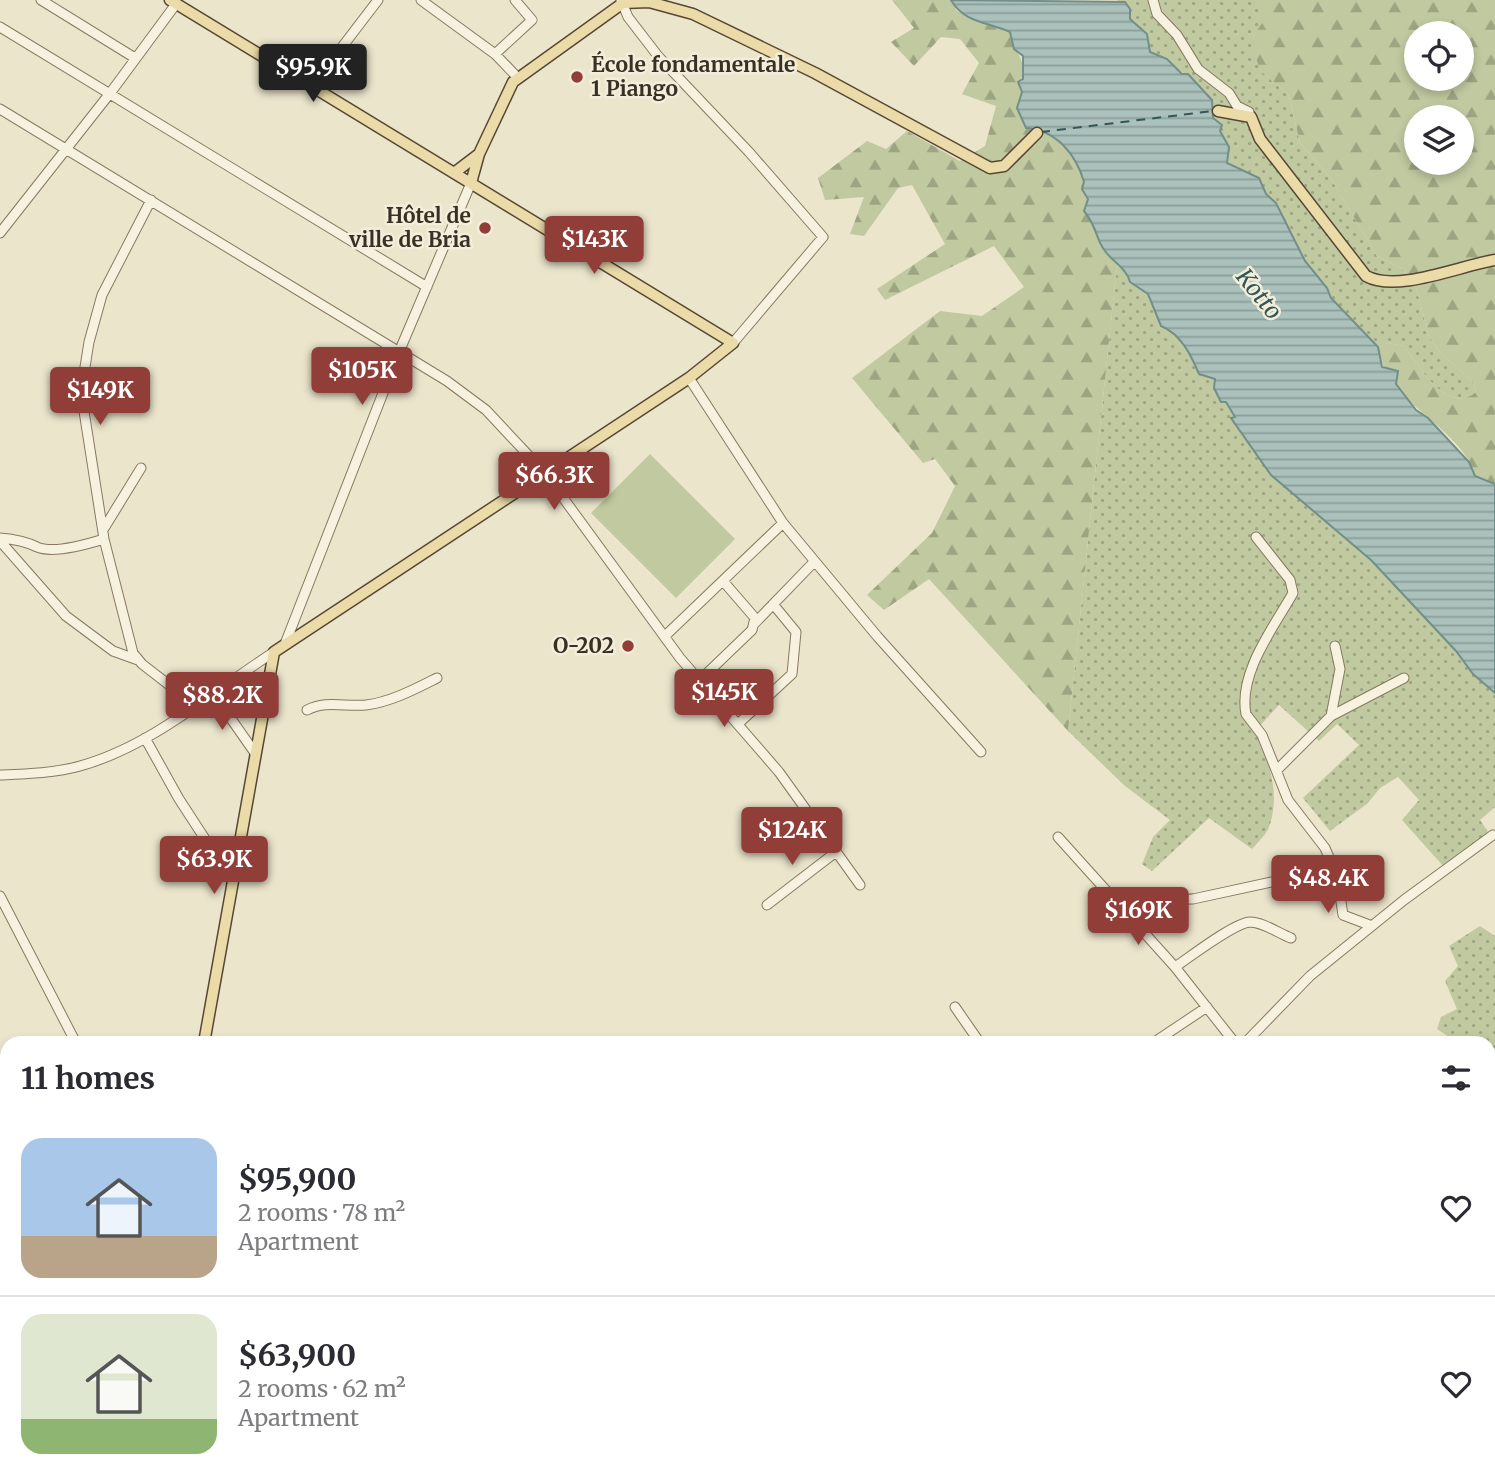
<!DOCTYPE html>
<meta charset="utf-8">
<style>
body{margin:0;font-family:Merriweather,serif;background:#f7f7f7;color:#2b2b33;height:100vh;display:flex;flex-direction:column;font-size:26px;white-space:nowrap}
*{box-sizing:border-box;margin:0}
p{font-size:23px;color:#7c7c81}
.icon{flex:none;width:38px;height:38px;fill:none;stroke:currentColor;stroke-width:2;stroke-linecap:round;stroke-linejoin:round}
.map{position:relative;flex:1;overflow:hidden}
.panel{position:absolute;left:0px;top:1036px;width:1496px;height:448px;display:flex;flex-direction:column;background:#fff;border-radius:21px 21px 0 0;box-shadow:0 4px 10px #0003}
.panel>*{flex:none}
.controls{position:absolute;left:1404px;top:21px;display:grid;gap:14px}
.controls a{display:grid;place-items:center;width:70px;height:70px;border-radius:50%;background:#fff;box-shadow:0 4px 10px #0003;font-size:35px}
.price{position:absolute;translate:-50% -60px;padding:0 16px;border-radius:7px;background:#903e37;color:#fff;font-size:23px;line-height:46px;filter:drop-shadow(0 2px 4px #0008)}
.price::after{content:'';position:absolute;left:50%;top:42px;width:21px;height:16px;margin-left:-10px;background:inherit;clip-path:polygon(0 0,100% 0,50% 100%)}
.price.selected{background:#222;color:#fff}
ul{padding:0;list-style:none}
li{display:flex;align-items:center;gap:21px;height:175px;padding:0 21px}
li+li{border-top:2px solid #e1e1e2}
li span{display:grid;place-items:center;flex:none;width:196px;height:140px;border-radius:21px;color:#555}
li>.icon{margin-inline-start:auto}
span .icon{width:84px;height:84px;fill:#fffc;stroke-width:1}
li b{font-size:30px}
h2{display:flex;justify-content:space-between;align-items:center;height:84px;padding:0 21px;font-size:30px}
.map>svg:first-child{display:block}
.grass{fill:url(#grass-dots)}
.forest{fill:url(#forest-firs);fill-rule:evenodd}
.garden{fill:#c0c9a0}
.water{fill:url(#water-rules);stroke:#728f8a;stroke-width:2}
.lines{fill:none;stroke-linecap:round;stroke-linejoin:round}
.ferry{stroke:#345657;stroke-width:2;stroke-dasharray:9 7;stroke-linecap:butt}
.minor-casing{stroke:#877961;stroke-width:11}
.major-casing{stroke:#564734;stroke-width:13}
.minor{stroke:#f6f2df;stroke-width:9}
.major{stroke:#eadba8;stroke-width:10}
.poi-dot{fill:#903e37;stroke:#f3eedb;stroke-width:2.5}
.labels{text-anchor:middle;stroke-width:5;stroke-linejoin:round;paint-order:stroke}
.poi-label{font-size:21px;font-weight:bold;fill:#393023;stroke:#f3eedb;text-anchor:end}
.water-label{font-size:23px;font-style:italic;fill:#345657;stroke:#f3eedb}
</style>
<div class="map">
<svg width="1495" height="1484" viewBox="0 0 1495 1484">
<defs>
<pattern id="grass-dots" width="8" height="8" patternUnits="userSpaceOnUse" patternTransform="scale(1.75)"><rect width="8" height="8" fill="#c0c9a0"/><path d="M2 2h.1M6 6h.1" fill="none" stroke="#9da482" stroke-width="1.8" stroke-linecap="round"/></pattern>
<pattern id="forest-firs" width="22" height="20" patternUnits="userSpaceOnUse" patternTransform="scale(1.75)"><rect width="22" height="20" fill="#c0c9a0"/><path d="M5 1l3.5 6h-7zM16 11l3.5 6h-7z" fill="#9da482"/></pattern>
<pattern id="water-rules" width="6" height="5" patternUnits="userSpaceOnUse" patternTransform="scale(1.75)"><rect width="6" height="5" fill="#abc1bc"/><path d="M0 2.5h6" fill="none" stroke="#8c9d98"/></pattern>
</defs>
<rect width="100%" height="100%" fill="#ebe5cc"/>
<path class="grass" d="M1117,0h140l7,22 -11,14 8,35 28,25 11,47 30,34 47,79 24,12 14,15 14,54 11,15 34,31 2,9c-29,24 -57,-26 -72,-46l-17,-3 -9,4 -47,-49 -4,-10 -22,-27 -29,-58 -10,-9 -7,-16 -32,-15c3,-26 -9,-24 -14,-45 -2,-5 1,-11 -1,-17 -7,-17 -46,-40 -62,-49l-6,-20 -10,-8z
M1117,265l11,10 3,7 18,12 12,32c20,8 30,29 38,48l17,5 19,39 -4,1 40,56 100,85 85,91 17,23 22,19v114l-15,13 8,12 -15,18 -29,17 -42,-47 17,-20 -21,-23 -18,11 -12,15 -38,28 -27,-33 56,-53 -22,-21 -18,17 -40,-36 -24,26c14,30 26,63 14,96 -3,8 -12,16 -17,22l-43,-31 -57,53 -10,-7 11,-27 17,-17 -45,-34 -57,-55z
M1480,926l15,10v139l-6,-3v-29h-38l-2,-6 -12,-8 4,-12 16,-8 -12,-28 13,-15 -9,-20z"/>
<path class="forest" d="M892,0h59l6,11 53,21c2,20 16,23 13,47l-5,3c7,16 6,31 18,45 5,7 13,7 20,11 13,6 32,36 26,51l6,10 -4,12c11,13 10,17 15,31 4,9 12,15 18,23l-49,466 -139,-152 -45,31 -17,-15 65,-62 23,-47 -20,-27 -12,4 -71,-85 88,-67 42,5 42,-29 -30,-41 -109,54 -8,-11 68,-45 -33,-59 -14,3 -34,48 -14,-2 14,-37 -39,3 -7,-22 49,-37 19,8 21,-18 53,30 25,-15 11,-40 -34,-12 17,-31 -19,-24 -19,-2 -27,29 -23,-24 23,-14z
M1257,0h238v484l-20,-8c-3,-5 -3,-10 -6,-15 -25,-42 -82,-61 -91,-114l9,-4 17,3c15,20 43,70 72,46l-2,-9 -34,-31 -11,-15 -14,-54 -14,-15 -24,-12 -47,-79 -30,-34 -11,-47 -28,-25 -7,-18 -1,-17 10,-14zM1416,33h45v46h-45zM1416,117h45v46h-45z"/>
<path class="garden" d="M650,454l85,85 -59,59 -85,-85z"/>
<path class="water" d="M951,0l174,2 5,7v10l17,15 3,18 17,7 15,15h6l24,26 1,18 9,7 -2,6 9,16 -2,16 32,15 7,16 10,9 29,58 22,27 4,10 47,49 4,20 16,4 -2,13 20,26 12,8 41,44 6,14 20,8v209l-22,-19 -17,-23 -85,-91 -100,-85 -40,-57 4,-1 -9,-15h-5l-7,-14 1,-9 -16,-5c-8,-19 -18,-40 -38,-48l-13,-32 -18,-12c-3,-13 -17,-20 -25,-31 -10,-13 -7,-23 -21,-40l4,-12 -6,-10 2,-7c-8,-28 -28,-52 -58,-54l-9,-20 5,-16 -4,-10 5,-3v-23l-9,-7 -4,-17c-22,-10 -46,-9 -59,-32z"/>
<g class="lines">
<path class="ferry" d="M1041,132l172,-21"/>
<defs>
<path id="minor" d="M41,0l94,58
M421,0l74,54 23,24
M621,0l7,17 30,39 91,96 74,85 -90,106
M1153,0l4,14 20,21 21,34 31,24 8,13 12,6v4
M0,27l427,260
M495,54l37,-34 -17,-20
M313,85l65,-85
M0,109l447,272 39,29 59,63 135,185 99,114 81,113
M151,200l-49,95 -13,47 -8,50 23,147 29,114 9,11 53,41
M0,233l111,-141 65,-88
M689,378l94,145 94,113 104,116
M103,530l38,-62
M1256,537l34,43 3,13c-19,34 -55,80 -47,121l16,21 26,65 37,48 12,28 6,39 29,11
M0,538c12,1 27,4 37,9 16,7 51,-3 67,-8
M0,541l66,75 47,35 25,9
M754,624l60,-62
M665,636l118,-113
M285,644l114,-292 72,-169
M700,680l52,-50 3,-12 -32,-37
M213,693l42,60
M307,710c19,-10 38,-3 59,-5 25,-3 49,-16 71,-27
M1331,716l9,-47 -5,-23
M739,723l53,-49 4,-42 -23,-28
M145,738l34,61 54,83
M1277,770l54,-54 73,-38
M0,775c25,-1 56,-2 80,-9 72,-20 132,-74 194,-114
M1058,837l117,130 60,76
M0,896l76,147
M1117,900l76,-1 115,-25 23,-14
M767,905l69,-53
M1175,967c15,-10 59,-44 75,-45 13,0 30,12 41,16
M955,1007l25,36
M1153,1043l54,-36
M1245,1043l65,-67 94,-76 89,-65
M1489,1281l6,5
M454,1477l10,7
M510,1477l3,7
M709,1477l11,7
M1066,1484l7,-7"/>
<path id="major" d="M170,0l563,343 -44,35 -415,274 -70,391
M1218,111l33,6 9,22 106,137c31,17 93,-10 129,-16
M454,173l25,-19
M471,183l8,-29 34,-72 110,-79 26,-1 44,12 122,59 175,95 14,-2 33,-33
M322,1477l4,7"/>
</defs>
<use href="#minor" class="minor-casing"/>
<use href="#major" class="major-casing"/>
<use href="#minor" class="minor"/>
<use href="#major" class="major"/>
</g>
<g class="poi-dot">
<circle cx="577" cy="77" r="7"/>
<circle cx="485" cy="228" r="7"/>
<circle cx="628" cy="646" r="7"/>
</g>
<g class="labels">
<g class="poi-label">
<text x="591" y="72" text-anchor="start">École fondamentale<tspan x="591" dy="24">1 Piango</tspan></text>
<text x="471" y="223">Hôtel de<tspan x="471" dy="24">ville de Bria</tspan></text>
<text x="614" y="653">O-202</text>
</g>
<g class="water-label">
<text transform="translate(1259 294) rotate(51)" y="8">Kotto</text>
</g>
</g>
</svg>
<div class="controls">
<a><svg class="icon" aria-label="locate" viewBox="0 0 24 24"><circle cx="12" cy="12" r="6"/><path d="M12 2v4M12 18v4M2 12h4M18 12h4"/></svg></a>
<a><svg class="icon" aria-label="layers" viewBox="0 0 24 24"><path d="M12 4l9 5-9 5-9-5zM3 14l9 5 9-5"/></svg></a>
</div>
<b class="price selected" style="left:313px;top:104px">$95.9K</b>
<b class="price" style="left:594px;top:276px">$143K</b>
<b class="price" style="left:362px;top:407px">$105K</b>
<b class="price" style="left:100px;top:427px">$149K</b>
<b class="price" style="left:554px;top:512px">$66.3K</b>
<b class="price" style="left:724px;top:729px">$145K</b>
<b class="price" style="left:222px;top:732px">$88.2K</b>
<b class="price" style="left:792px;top:867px">$124K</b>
<b class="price" style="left:214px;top:896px">$63.9K</b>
<b class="price" style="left:1328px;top:915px">$48.4K</b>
<b class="price" style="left:1138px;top:947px">$169K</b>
<section class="panel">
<h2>11 homes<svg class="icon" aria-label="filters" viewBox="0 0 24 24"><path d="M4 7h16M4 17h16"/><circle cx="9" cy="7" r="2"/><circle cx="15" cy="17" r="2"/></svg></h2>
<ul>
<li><span style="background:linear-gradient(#a9c7e8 70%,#b9a48a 0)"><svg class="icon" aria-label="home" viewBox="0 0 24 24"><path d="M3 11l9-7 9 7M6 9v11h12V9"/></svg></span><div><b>$95,900</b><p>2 rooms · 78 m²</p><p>Apartment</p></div><svg class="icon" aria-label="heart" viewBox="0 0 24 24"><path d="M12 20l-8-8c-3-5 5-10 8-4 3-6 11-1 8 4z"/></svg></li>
<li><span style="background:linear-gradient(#dfe7d0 75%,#8fb573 0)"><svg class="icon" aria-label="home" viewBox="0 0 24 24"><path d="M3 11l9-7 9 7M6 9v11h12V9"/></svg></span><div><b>$63,900</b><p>2 rooms · 62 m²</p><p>Apartment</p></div><svg class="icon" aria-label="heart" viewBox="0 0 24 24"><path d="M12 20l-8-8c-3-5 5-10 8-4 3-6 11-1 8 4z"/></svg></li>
</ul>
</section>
</div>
